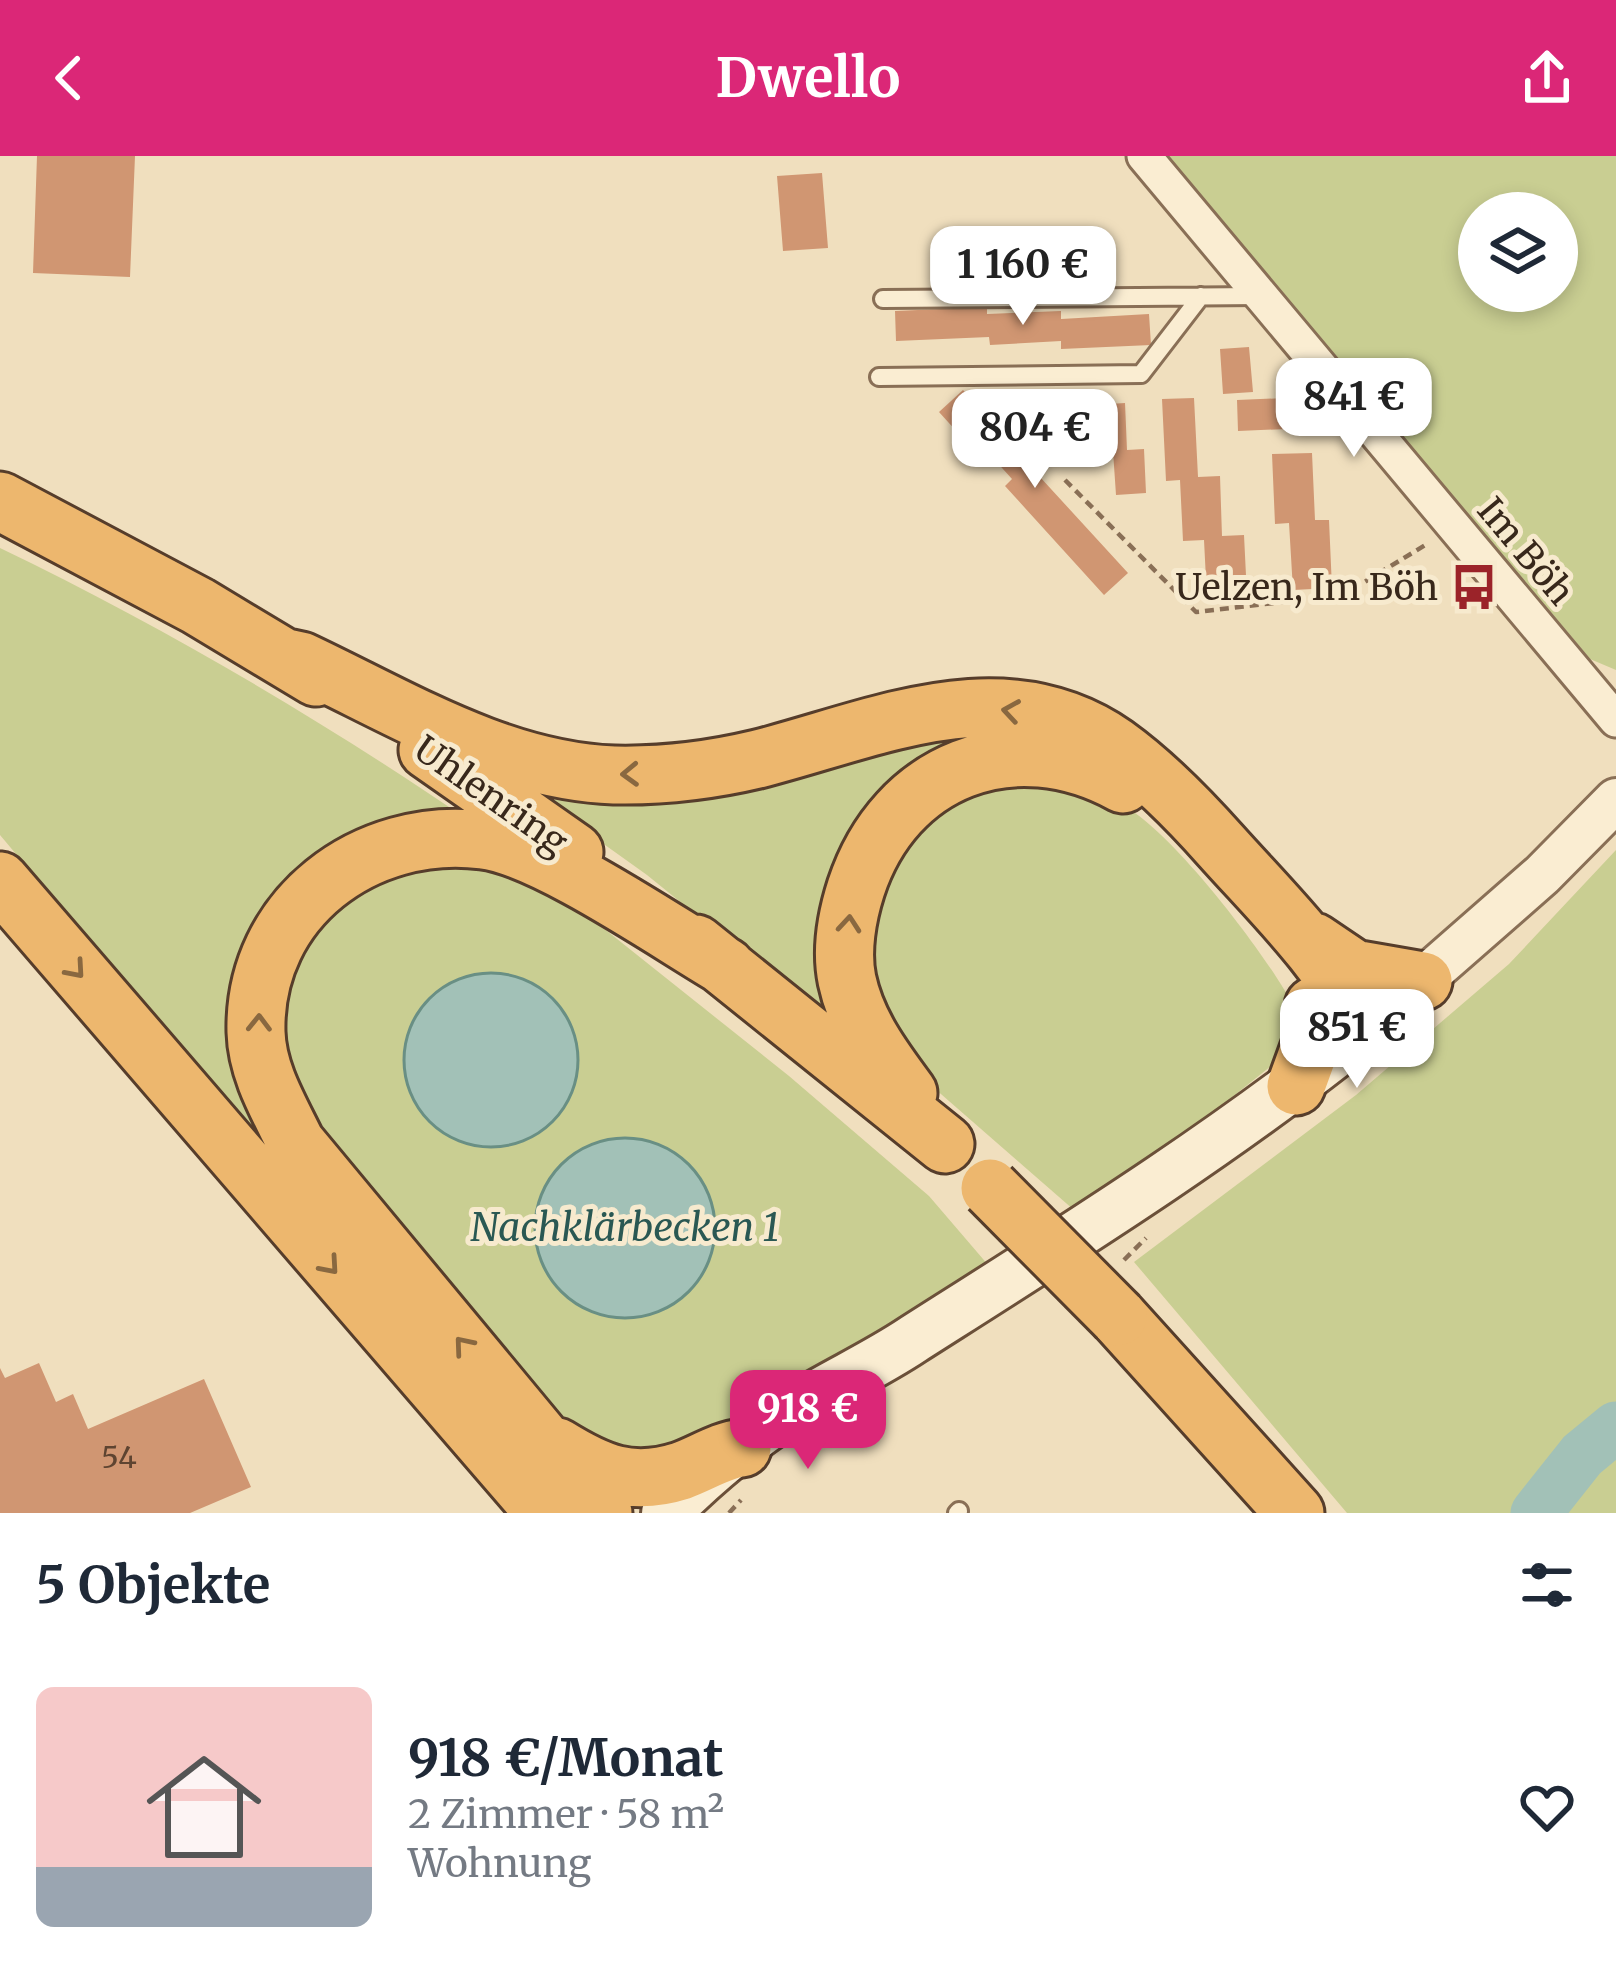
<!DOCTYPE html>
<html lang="de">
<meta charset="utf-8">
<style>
body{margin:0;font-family:Merriweather,serif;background:#f6f6f7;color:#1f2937;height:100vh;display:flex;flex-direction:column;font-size:45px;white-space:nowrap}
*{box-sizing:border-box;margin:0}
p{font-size:39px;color:#747a83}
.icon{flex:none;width:66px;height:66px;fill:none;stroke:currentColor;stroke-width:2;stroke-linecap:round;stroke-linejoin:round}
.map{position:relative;height:1357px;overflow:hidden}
.side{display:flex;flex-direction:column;background:#fff;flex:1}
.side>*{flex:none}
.buttons{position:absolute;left:1458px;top:36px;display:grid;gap:24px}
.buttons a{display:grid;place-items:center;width:120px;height:120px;border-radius:50%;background:#fff;box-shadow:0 6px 18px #0003;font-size:60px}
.price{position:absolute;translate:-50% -102px;padding:0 27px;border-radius:24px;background:#fff;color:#222;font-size:39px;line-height:78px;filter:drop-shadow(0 3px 6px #0008)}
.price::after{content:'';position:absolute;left:50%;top:72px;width:36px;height:27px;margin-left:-18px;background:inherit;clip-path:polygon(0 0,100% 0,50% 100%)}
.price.current{background:#db2777;color:#fff}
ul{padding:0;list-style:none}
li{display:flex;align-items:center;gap:36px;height:300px;padding:0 36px}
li+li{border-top:3px solid #e0e1e3}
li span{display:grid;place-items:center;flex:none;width:336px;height:240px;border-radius:18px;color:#555}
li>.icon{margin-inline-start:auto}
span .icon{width:144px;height:144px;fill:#fffc;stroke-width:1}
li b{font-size:51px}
h2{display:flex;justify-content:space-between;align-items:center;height:144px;padding:0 36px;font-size:51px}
header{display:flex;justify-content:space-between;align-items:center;height:156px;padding:0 36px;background:#db2777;color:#fff;font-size:54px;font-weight:700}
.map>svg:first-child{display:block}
.green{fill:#c9ce92;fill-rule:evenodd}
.water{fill:#a2c1b7;stroke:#698f84;stroke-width:3}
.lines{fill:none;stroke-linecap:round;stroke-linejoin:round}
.river{stroke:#a2c1b7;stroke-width:51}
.building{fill:#d09672}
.service-casing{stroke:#896f56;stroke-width:22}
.minor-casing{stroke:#896f56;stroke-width:39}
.tertiary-casing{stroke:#896f56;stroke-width:48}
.secondary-casing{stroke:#6b5039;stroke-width:54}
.trunk-casing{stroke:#563d2b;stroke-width:63}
.path{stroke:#896f56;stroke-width:4.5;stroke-dasharray:9 6;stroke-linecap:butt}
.service{stroke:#faedd2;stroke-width:16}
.minor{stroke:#faedd2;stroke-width:33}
.tertiary{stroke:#faedd2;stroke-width:42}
.secondary{stroke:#faedd2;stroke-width:48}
.trunk{stroke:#edb76e;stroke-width:57}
.trunk-bridge-casing{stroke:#563d2b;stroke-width:63;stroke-linecap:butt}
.trunk-bridge{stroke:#edb76e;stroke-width:57}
.oneway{stroke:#896840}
.labels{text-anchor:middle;stroke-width:10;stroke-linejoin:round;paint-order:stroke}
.number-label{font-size:30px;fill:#5e4431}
.street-label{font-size:36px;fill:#38281b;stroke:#f7eace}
.poi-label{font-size:36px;fill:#38281b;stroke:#f7eace;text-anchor:end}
.water-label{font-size:39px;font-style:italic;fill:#2a5853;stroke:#f7eace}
</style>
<header><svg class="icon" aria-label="back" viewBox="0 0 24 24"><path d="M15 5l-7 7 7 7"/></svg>Dwello<svg class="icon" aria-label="share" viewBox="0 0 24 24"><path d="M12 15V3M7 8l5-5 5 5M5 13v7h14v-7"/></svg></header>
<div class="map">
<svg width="1616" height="1357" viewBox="0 0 1616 1357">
<rect width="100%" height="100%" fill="#f0dfbe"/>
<path class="green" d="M1166,0h450v514l-26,-11zM1479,57h78v78h-78z
M0,392c164,79 324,173 474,276l-111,18 -121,192 328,479 -570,-678z
M1026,569l-121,63 -58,249 -200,-162 -130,-93 358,-45z
M1002,620c33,8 89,14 118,28 49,22 151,156 175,205l-19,53 -194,155 -164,-143 -55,-96 18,-117 27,-37z
M1616,694v663h-269l-213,-251 222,-167 153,-131z
M423,706l63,5 55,24 61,36 187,149 140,120 66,77 -199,124 -157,66 -84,-34 -271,-343 -7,-107 59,-82zM492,816c58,9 94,55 83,112l-167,3 -3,-41 47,-64zM604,984l111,92c-10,62 -60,95 -120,80l-42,-138 32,-27z"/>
<path class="water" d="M404 904a87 87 0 1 1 174 0a87 87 0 1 1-174 0Z
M535 1072a90 90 0 1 1 180 0a90 90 0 1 1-180 0Z"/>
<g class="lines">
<path class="river" d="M1536,1357l46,-58 34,-28"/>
</g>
<path class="building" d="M37,0h98l-5,121 -97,-4z
M822,17l6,75 -45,3 -6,-75z
M987,151v7l74,-3v8l88,-5 2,31 -90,4v-8l-71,4 -1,-8 -93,4 -1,-30z
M1249,191l4,45 -30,2 -3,-45z
M963,234l19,21 6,-5 48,52 -7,7 99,108 -24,22 -99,-109 7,-7 -47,-52 -7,6 -19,-21z
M1194,242l4,79 22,-1 2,60 22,-1 3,61 -40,3 -3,-59 -21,1 -3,-61 -14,1 -4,-82z
M1285,242l2,31 -49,2 -1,-31z
M1125,247l2,47 17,-1 2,44 -30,2 -3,-44h-17l-3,-46z
M1312,297l3,67h14l3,68 -39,2 -4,-67 -14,1 -3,-70z
M39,1207l17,39 17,-8 15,35 116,-50 47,108 -61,26h-190v-145l5,10z"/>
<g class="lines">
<defs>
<path id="service" d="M883,143l377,-3
M879,221l262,-3 60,-78
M957,1357l2,-2"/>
<path id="minor" d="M1144,0l472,564"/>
<path id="tertiary" d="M1365,874l177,-155 74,-75"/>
<path id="secondary" d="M666,1357c42,-42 92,-83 143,-114 34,-20 70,-37 103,-59 154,-98 310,-195 453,-310"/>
<path id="trunk" d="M0,345l198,105 118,71
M287,502l14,3c100,47 200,110 313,114 47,1 98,-5 144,-16 115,-29 245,-92 357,-13 39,28 74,64 106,100 52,58 110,113 144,184
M428,594l146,102
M0,725l545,632
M1314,786l40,27 69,12
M696,788l249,200
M1296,930l16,-44 2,-36
M908,937c-26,-35 -52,-70 -61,-113 -6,-29 0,-64 9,-92 39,-119 157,-164 267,-104
M1118,1161l177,196
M557,1291c42,26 74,40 124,24 20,-7 41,-21 61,-23
M603,1357l-307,-370c-17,-35 -39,-71 -40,-111 -3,-124 110,-207 227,-192 61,7 185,93 243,127"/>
</defs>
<use href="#service" class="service-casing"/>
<use href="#minor" class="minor-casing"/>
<use href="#tertiary" class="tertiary-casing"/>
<use href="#secondary" class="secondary-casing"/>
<use href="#trunk" class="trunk-casing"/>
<path class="path" d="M1065,324l131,132 147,-17 84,-51
M1124,1104l22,-22
M729,1357l12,-13"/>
<use href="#service" class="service"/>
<use href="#minor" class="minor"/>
<use href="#tertiary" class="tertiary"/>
<use href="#secondary" class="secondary"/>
<use href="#trunk" class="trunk"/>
<defs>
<path id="trunk-bridge" d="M990,1032l128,129"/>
</defs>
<use href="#trunk-bridge" class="trunk-bridge-casing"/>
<use href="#trunk-bridge" class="trunk-bridge"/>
</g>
<defs><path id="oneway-chevron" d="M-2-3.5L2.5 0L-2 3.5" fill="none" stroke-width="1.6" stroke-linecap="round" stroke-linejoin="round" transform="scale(3)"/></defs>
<g class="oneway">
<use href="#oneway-chevron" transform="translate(1011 555) rotate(-171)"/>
<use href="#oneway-chevron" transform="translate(630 618) rotate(178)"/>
<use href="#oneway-chevron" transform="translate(849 768) rotate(-85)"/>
<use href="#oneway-chevron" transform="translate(76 814) rotate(49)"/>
<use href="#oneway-chevron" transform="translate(259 867) rotate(-89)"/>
<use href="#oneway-chevron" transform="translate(330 1110) rotate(49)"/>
<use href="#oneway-chevron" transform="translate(463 1189) rotate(-130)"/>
</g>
<defs>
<symbol id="bus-bare" viewBox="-9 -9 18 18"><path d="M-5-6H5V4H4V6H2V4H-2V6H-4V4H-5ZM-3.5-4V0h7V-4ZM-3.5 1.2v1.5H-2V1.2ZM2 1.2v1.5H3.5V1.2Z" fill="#9b2329" stroke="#f7eace" stroke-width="2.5" paint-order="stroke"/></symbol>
</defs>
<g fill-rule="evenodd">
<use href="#bus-bare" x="1441" y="398" width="66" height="66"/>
</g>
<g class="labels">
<g class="number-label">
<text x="119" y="1312">54</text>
</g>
<g class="street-label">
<text transform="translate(1526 395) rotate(50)" y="13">Im Böh</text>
<text transform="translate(491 639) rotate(35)" y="13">Uhlenring</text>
</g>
<g class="poi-label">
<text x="1438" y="444">Uelzen, Im Böh</text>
</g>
<g class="water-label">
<text x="625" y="1085">Nachklärbecken 1</text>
</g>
</g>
</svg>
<div class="buttons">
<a><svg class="icon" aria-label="layers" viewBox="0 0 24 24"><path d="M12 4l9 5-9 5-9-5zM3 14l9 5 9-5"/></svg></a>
</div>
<b class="price" style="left:1023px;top:172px">1 160 €</b>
<b class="price" style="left:1354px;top:304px">841 €</b>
<b class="price" style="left:1035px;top:335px">804 €</b>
<b class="price" style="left:1357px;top:935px">851 €</b>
<b class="price current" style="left:808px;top:1316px">918 €</b>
</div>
<section class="side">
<h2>5 Objekte<svg class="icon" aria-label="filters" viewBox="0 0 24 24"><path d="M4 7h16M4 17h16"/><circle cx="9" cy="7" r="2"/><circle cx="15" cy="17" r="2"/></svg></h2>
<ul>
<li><span style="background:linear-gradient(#f6c9c9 75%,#9aa5b1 0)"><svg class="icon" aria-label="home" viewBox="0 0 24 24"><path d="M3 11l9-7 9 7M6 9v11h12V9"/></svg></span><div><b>918 €/Monat</b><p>2 Zimmer · 58 m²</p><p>Wohnung</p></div><svg class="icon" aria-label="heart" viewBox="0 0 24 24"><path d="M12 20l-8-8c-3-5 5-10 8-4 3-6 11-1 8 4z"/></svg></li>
</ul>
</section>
